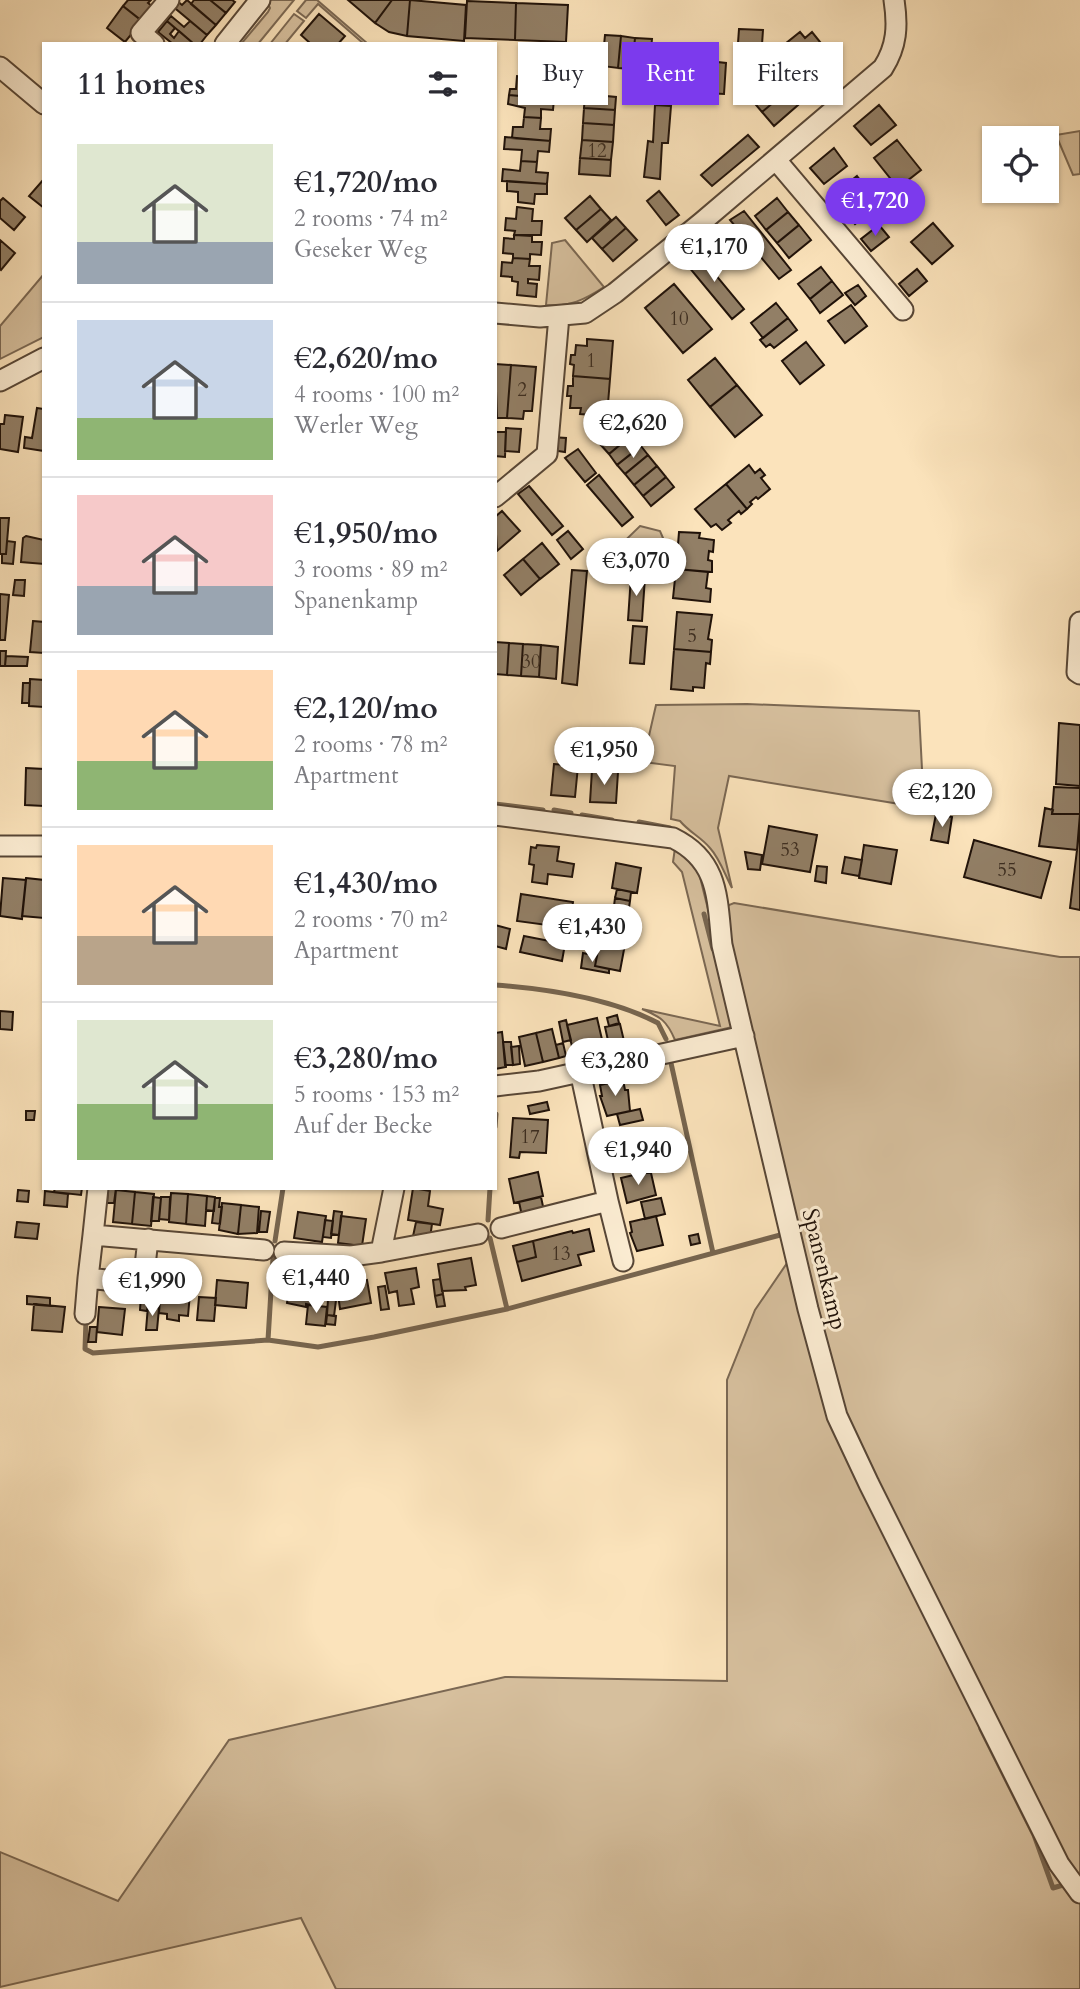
<!DOCTYPE html>
<meta charset="utf-8">
<style>
body{margin:0;font-family:Cardo,serif;background:#f2f2f3;color:#2b2b33;height:100vh;display:flex;flex-direction:column;font-size:26px;white-space:nowrap}
*{box-sizing:border-box;margin:0}
p{font-size:23px;color:#7c7c81}
.icon{flex:none;width:38px;height:38px;fill:none;stroke:currentColor;stroke-width:2;stroke-linecap:round;stroke-linejoin:round}
.map{position:relative;flex:1;overflow:hidden}
.sheet{position:absolute;left:42px;top:42px;width:455px;height:1148px;display:flex;flex-direction:column;background:#fff;border-radius:0px;box-shadow:0 2px 5px #0004}
.sheet>*{flex:none}
.top-card{position:absolute;left:518px;top:42px;width:457px;height:63px;display:flex;gap:14px}
.tools{position:absolute;left:982px;top:126px;display:grid;gap:14px}
.tools a{display:grid;place-items:center;width:77px;height:77px;border-radius:0px;background:#fff;box-shadow:0 2px 5px #0004;font-size:35px}
.price{position:absolute;translate:-50% -60px;padding:0 16px;border-radius:24px;background:#fff;color:#222;font-size:23px;line-height:46px;filter:drop-shadow(0 2px 4px #0008)}
.price::after{content:'';position:absolute;left:50%;top:42px;width:21px;height:16px;margin-left:-10px;background:inherit;clip-path:polygon(0 0,100% 0,50% 100%)}
.price.on{background:#7c3aed;color:#fff}
ul{padding:0;list-style:none}
li{display:flex;align-items:center;gap:21px;height:175px;padding:0 35px}
li+li{border-top:2px solid #e1e1e2}
li span{display:grid;place-items:center;flex:none;width:196px;height:140px;border-radius:0px;color:#555}
li>.icon{margin-inline-start:auto}
span .icon{width:84px;height:84px;fill:#fffc;stroke-width:1}
li b{font-size:30px}
h2{display:flex;justify-content:space-between;align-items:center;height:84px;padding:0 35px;font-size:30px}
.pill{padding:0 24px;border-radius:0px;background:#fff;box-shadow:0 2px 5px #0004;font-size:24px;line-height:63px}
.pill.on{background:#7c3aed;color:#fff}
.map>svg:first-child{display:block}
.green{fill:#d6bf9d;stroke:#7b6853;stroke-width:2}
.lines{fill:none;stroke-linecap:round;stroke-linejoin:round}
.stream{stroke:#77654f;stroke-width:5}
.building{fill:#927f66;stroke:#201209;stroke-width:2}
.minor-casing{stroke:#574636;stroke-width:23}
.minor{stroke:#fcedd3;stroke-width:19}
.labels{text-anchor:middle;stroke-width:6;stroke-linejoin:round;paint-order:stroke}
.number-label{font-size:19px;fill:#3c2d20}
.street-label{font-size:23px;fill:#201209;stroke:#fcedd3}
</style>
<div class="map">
<svg width="1080" height="1989" viewBox="0 0 1080 1989">
<rect width="100%" height="100%" fill="#fbe3bb"/>
<filter id="stains"><feTurbulence type="fractalNoise" baseFrequency=".00286" numOctaves="4"/><feColorMatrix values="0 0 0 0 .2 0 0 0 0 .09 0 0 0 0 .02 0 0 0 .5 -.17"/></filter>
<radialGradient id="worn" r=".72"><stop offset=".6" stop-color="#630" stop-opacity="0"/><stop offset="1" stop-color="#630" stop-opacity=".3"/></radialGradient>
<path class="green" d="M269,0h25l-36,44h-17l27,-32 2,-4 -3,-6z
M306,0h11l51,44h-4l-46,-40 -12,14 -9,-7z
M294,14l10,7 -19,23h-15z
M1080,131v43l-7,1 -17,-40z
M565,240l39,47c-20,13 -34,20 -58,18l6,-62z
M44,274v63l-44,22v-33z
M640,526l20,5 3,7 -2,26 -57,-3z
M747,704l172,7 5,97 -195,-32 -11,52 14,60c-7,-13 -12,-29 -22,-40 -9,-11 -21,-16 -30,-27l-9,-2 4,-53 -32,-4 13,-57z
M675,848l23,21 39,157 -62,14c-8,-19 -14,-23 -33,-31l78,17 -38,-154 -9,-10z
M734,903l326,54h20v1032h-744l-35,-71 -301,69v-135l118,49 111,-161 276,-63 222,4v-301l28,-70 45,-66 -76,-333 5,-6z"/>
<g class="lines">
<path class="stream" d="M495,804l48,6
M554,810l17,3
M582,815l30,5
M639,822l31,6
M704,914l9,35
M495,985c54,4 115,13 163,38l8,16
M671,1063l42,190
M495,1127l1,-13
M488,1220l2,-32
M490,1238l17,71
M275,1241l8,-53
M273,1258l-5,82 50,7 56,-10 133,-28 277,-75
M86,1320l-1,29 8,4 175,-13
M981,1729l53,106 19,53 10,-3"/>
</g>
<path class="building" d="M128,0h23l-3,3 5,4 -11,14 -19,-15z
M176,0l6,5 5,-5 29,25 -9,10 -37,-31z
M194,0h16l16,13 -10,12 -25,-21z
M210,0h22l3,2 -9,11z
M348,0h44l-17,23z
M392,0h18l-3,36 -18,-4 -14,-9z
M410,0l56,5 -2,36 -57,-5z
M467,1l49,2 -1,37 -50,-2z
M516,3l52,2 -2,37 -51,-2z
M123,6l19,15 -17,21 -18,-14z
M319,14l26,22 -7,8h-27l-10,-9z
M171,16l13,11 6,-6 17,14 -7,9h-6l-27,-23z
M167,21l8,7 -5,6 4,4 5,-7 15,13h-21l-15,-12z
M739,29l24,1 -2,29 -24,-2z
M800,32l5,6 7,-6 21,26 -22,18 -26,-32z
M605,35l16,1 -3,32 -16,-2z
M621,36l14,2 -3,31 -14,-1z
M635,38l17,1 -3,31 -17,-1z
M665,58l15,1 -2,31 -15,-1z
M680,59l13,1 -2,31 -13,-1z
M693,60l15,1 -2,32 -15,-2z
M708,61l18,2 -2,31 -18,-1z
M767,67l9,12 -25,20 -9,-11z
M528,75l16,1 -1,10 11,1v12l-45,-4 1,-6h6l1,-13 9,1 2,9z
M776,79l11,12 -25,21 -11,-13z
M787,91l11,14 -24,21 -12,-14z
M585,94l31,3 -1,13 -31,-2z
M509,95l45,4 -1,11 -12,-1v9l-17,-1 1,-9 -17,-4z
M655,105l16,1 -3,37h-6l-2,36 -16,-2 4,-36 5,1z
M879,105l17,20 -25,20 -17,-19z
M584,108l31,2 -1,15 -31,-2z
M524,117l17,1 -1,11h11l-1,12 -38,-3 1,-11h10z
M583,123l31,2 -1,17 -31,-2z
M748,135l11,12 -47,39 -11,-11z
M505,137l45,4 -1,11 -11,-1 -1,11 -16,-1 1,-11 -18,-1z
M582,140l31,2 -2,18 -31,-2z
M897,140l24,30 -23,18 -24,-30z
M834,148l13,18 -23,18 -14,-16z
M580,158l31,2 -1,16 -31,-2z
M521,161l16,1 -1,10 12,1 -1,11 -45,-3 1,-12 17,2z
M857,176l11,14 -25,20 -11,-14z
M44,179v29l-15,-12z
M507,181l40,3v10h-12l-1,10 -16,-2v-10l-11,-1z
M868,190l11,14 -24,20 -12,-14z
M659,191l20,24 -13,10 -19,-24z
M590,196l11,13 -25,21 -11,-12z
M3,198l22,19 -11,13 -14,-12v-17z
M777,198l11,14 -22,18 -11,-14z
M517,207l16,2 -1,12h10l-1,14h-27l1,-4 -10,-1 1,-12 10,1z
M601,209l10,11 -24,22 -11,-12z
M744,211l47,59 -12,9 -49,-59z
M788,212l11,13 -22,18 -11,-13z
M616,217l10,11 -24,21 -10,-11z
M933,223l20,23 -21,18 -21,-22z
M799,225l12,15 -22,18 -12,-15z
M879,225l10,12 -18,14 -10,-12z
M626,228l11,12 -24,21 -11,-12z
M514,235l18,1v6h10l-1,13 -11,-1v5l-17,-1v-4l-10,-1 1,-15 10,1z
M0,240l15,13 -14,17 -1,-1z
M695,250l49,59 -12,10 -49,-59z
M513,258l17,1 -1,7h11l-1,14 -11,-1v4l9,1 -1,13 -19,-2 1,-13 -6,-1v-4l-11,-1 1,-14 10,1z
M821,267l11,14 -22,18 -12,-15z
M917,269l10,12 -18,15 -10,-12z
M832,281l11,14 -23,18 -10,-14z
M674,284l38,45 -29,24 -38,-45z
M858,285l8,11 -11,9 -10,-12z
M776,303l12,15 -25,20 -12,-15z
M851,305l16,21 -22,17 -17,-22z
M788,318l9,12 -23,18 -4,-4 -4,3 -6,-7z
M587,339l26,2 -3,38 -37,-3 1,-11 -4,-1 1,-9h4l1,-10 11,1z
M806,342l18,23 -24,19 -18,-23z
M715,358l22,27 -27,22 -22,-27z
M495,364l16,1 -4,53h-10z
M511,365l25,2 -4,44h-8l-1,8 -16,-1z
M573,376l37,3 -3,37 -27,-2 1,-6h-11l1,-12h-4l1,-10h5z
M737,385l25,30 -27,22 -25,-30z
M37,408l7,1v42l-20,-3 1,-11 7,1z
M5,415l18,2 -5,35 -18,-3v-25h4z
M623,425l9,10 -23,19 -9,-10z
M506,428l15,1 -2,23 -14,-1z
M495,432h11l-1,25 -10,-1z
M632,435l9,11 -24,19 -8,-11z
M551,437l15,1 -1,14 -14,-2z
M641,446l7,9 -23,19 -8,-9z
M578,449l18,24 -11,9 -20,-24z
M648,455l9,11 -23,19 -9,-11z
M749,465l6,8 5,-4 5,6 -4,3 9,11 -12,10 -2,-2 -6,5 2,2 -5,5 -21,-25z
M657,466l9,11 -23,19 -9,-11z
M599,475l34,42 -11,9 -35,-41z
M666,477l8,10 -23,19 -8,-10z
M726,484l21,25 -6,5 -2,-3 -11,9 3,3 -9,7 -6,-6 -5,3 -16,-18z
M529,486l34,40 -11,9 -34,-41z
M502,511l18,20 -23,20 -2,-34z
M0,518h9l-3,36h-6z
M568,531l15,18 -12,10 -14,-19z
M679,532l21,1 -1,5 15,2 -1,12 -4,-1 -1,9 4,1v11l-36,-3z
M26,536l18,4v24l-23,-2 2,-24z
M7,541l8,1 -2,22 -11,-1v-9h4z
M542,543l17,21 -19,15 -17,-20z
M523,559l17,20 -19,16 -17,-20z
M676,569l32,3 -2,16 5,1 -1,13 -37,-4z
M572,570l15,1 -10,114 -15,-2z
M631,576l14,1 -3,44 -14,-1z
M15,580h10l-1,16 -11,-1z
M0,594l9,1 -4,45h-5z
M677,612l35,3 -4,24 4,1 -1,12 -37,-3z
M33,621l11,1v31l-14,-1z
M633,626l14,1 -3,37 -14,-1z
M495,642l14,1 -2,32 -12,-1z
M509,643l14,1 -2,32 -14,-1z
M523,644l18,1 -2,32 -18,-1z
M541,645l17,2 -2,32 -17,-2z
M674,649l37,3 -1,12 -4,-1 -2,25 -11,-1v4l-22,-2z
M0,651h6l-1,15h-5z
M6,656l22,1 -1,9h-22z
M30,679l14,1v27l-15,-1z
M23,683h7l-1,20h-7z
M1059,723l21,2v61l-24,-2z
M554,764l24,2 -3,31 -24,-2z
M26,768l18,1v37l-19,-1z
M592,770l26,2 -2,31 -26,-1z
M1054,787l26,1v26h-28z
M1045,808l8,2 -1,4h28l-3,36 -38,-4z
M936,814l16,3 -4,26 -17,-3z
M1080,825v85l-10,-2z
M769,826l48,9 -7,37 -48,-8z
M974,840l77,22 -10,36 -77,-21z
M537,845l22,2 -2,14 17,3 -2,13 -24,-3 -1,10 -15,-2 2,-17 -5,-1 2,-17 5,1z
M864,845l33,5 -6,34 -32,-6z
M745,852l17,3 -2,15 -12,-1z
M845,857l17,3 -3,16 -17,-3z
M616,863l25,5 -4,25 -25,-5z
M817,866l10,1 -1,16 -11,-2z
M3,878l23,2 -4,39 -22,-3z
M26,878l18,2v38l-22,-2z
M617,889l14,3 -1,9 -15,-3z
M521,894l52,8 -4,26 -52,-7z
M615,898l15,3 -1,7 -15,-2z
M603,924l25,4 -8,43 -25,-5z
M495,925l15,4 -4,20 -11,-3z
M524,936l41,8 -3,17 -42,-9z
M583,953l14,3 -2,10 14,3v4l-28,-5z
M0,1011l13,1 -1,18 -12,-1z
M617,1015l2,8 -10,3 -2,-8z
M597,1018l7,30 -30,7 -7,-30z
M566,1020l5,20 -8,2 -4,-20z
M620,1024l4,17 -15,4 -4,-18z
M552,1029l7,29 -16,4 -7,-29z
M502,1032l4,35 -11,2v-36z
M536,1033l7,29 -18,4 -6,-29z
M503,1042h8l2,23h-8z
M563,1043l3,13 -7,2 -3,-13z
M519,1046l1,18 -7,1 -2,-18z
M623,1080l2,10h3l2,21 -23,5 -7,-20h2l-2,-11z
M547,1102l2,8 -19,4 -2,-8z
M640,1109l3,11 -23,5 -3,-11z
M26,1111h9l-1,9h-8z
M513,1118l35,2 -2,33 -26,-1 -1,6 -9,-1z
M643,1133l5,20 -32,8 -5,-20z
M648,1153l1,8 -22,5 -2,-7z
M538,1172l5,24 -29,7 -5,-24z
M642,1173h9l5,22 -29,8 -6,-25z
M55,1188h27l-1,7 -27,-3z
M108,1188h8l-2,15h-7z
M413,1188l17,3 -2,15 15,3 -3,16 -32,-5z
M18,1190l11,1 -1,11 -11,-1z
M116,1190l19,2 -3,32 -19,-2z
M45,1191l23,3 -1,13 -23,-2z
M135,1192l19,2 -3,32 -19,-2z
M171,1193l17,1 -2,30 -17,-2z
M188,1194l19,2 -2,30 -19,-2z
M207,1196l8,1 -1,14 -8,-1z
M153,1197l8,1 -2,23h-8z
M161,1197h9l-1,23 -10,-1z
M541,1197l3,14 -22,5 -3,-14z
M215,1198h5l-1,9h3l-2,17 -8,-1z
M661,1198l4,16 -20,5 -4,-17z
M222,1203l19,2 -3,29 -19,-4z
M241,1205l18,2 -2,26 -19,1z
M261,1211l9,1 -3,20h-8z
M334,1211l8,1 -3,23 -8,-1z
M298,1212l28,4 -4,26 -28,-4z
M341,1216l25,3 -4,27 -24,-3z
M656,1216l7,29 -26,6 -7,-18 2,-1 -2,-10z
M325,1220l8,1 -2,17 -8,-1z
M17,1222l22,2 -2,15 -22,-2z
M416,1222l16,2 -2,14 -18,3z
M589,1229l5,22 -16,4 3,10 -59,16 -5,-19 19,-5 -3,-16 39,-10 1,2z
M698,1234l2,9 -9,2 -2,-9z
M533,1241l3,16 -19,5 -4,-16z
M471,1258l5,27 -11,2 1,3 -24,1 -4,-27z
M416,1268l3,19 -8,2 3,15 -15,2 -2,-15 -8,2 -4,-20z
M356,1278l1,4 10,-2 4,23 -31,6 -3,-23 10,-2 -1,-5z
M440,1279l3,15 -8,2 -2,-16z
M171,1280l20,2 -3,34 -9,-1v6l-12,-2v-5l-8,-1 2,-29 10,1z
M217,1280l31,3 -2,25 -31,-3z
M290,1281l28,3 -2,22 -10,-2v3l-19,-4z
M385,1286l4,23 -8,1 -3,-23z
M443,1294l2,12 -8,1 -2,-11z
M141,1295l8,1 -2,15 -7,-1z
M27,1296l23,2v8l-23,-2z
M199,1297l17,1 -2,23 -17,-1z
M328,1299l8,1 -2,16 -7,-1z
M34,1304l31,3 -3,25 -30,-2z
M308,1305l19,2 -2,19 -19,-2z
M148,1306l11,2 -2,22h-11z
M99,1307l26,2 -3,26 -25,-3z
M327,1315l9,1 -1,9 -9,-1z
M90,1327h7l-1,15h-8z"/>
<g class="lines">
<defs>
<path id="minor" d="M154,44l-13,-11 28,-33
M225,44l35,-44
M0,67l44,37
M776,160l127,150
M495,313l45,4 45,-4 30,-20 87,-71 181,-154c14,-22 15,-42 11,-68
M0,381l44,-23
M495,497l52,-43 12,-138
M1080,622l-3,50 3,2
M495,815l178,23c47,23 44,62 49,107l86,364 29,107 32,68 190,380 21,29
M0,846h44
M495,1086l44,-5 205,-45
M98,1188l-5,47 171,15
M394,1188l-13,64 97,-18
M608,1201l15,60
M501,1228l107,-27 -28,-130
M93,1235l-5,43 55,6 5,-45
M284,1252l67,4 30,-4
M85,1314l3,-36"/>
</defs>
<use href="#minor" class="minor-casing"/>
<use href="#minor" class="minor"/>
</g>
<g class="labels">
<g class="number-label">
<text x="597" y="157">12</text>
<text x="679" y="325">10</text>
<text x="591" y="367">1</text>
<text x="522" y="396">2</text>
<text x="692" y="642">5</text>
<text x="531" y="668">30</text>
<text x="790" y="856">53</text>
<text x="1007" y="876">55</text>
<text x="530" y="1143">17</text>
<text x="561" y="1260">13</text>
</g>
<g class="street-label">
<text transform="translate(825 1269) rotate(76)" y="8">Spanenkamp</text>
</g>
</g>
<rect width="100%" height="100%" filter="url(#stains)"/>
<rect width="100%" height="100%" fill="url(#worn)"/>
</svg>
<div class="tools">
<a><svg class="icon" aria-label="locate" viewBox="0 0 24 24"><circle cx="12" cy="12" r="6"/><path d="M12 2v4M12 18v4M2 12h4M18 12h4"/></svg></a>
</div>
<b class="price on" style="left:875px;top:238px">€1,720</b>
<b class="price" style="left:714px;top:284px">€1,170</b>
<b class="price" style="left:633px;top:460px">€2,620</b>
<b class="price" style="left:636px;top:598px">€3,070</b>
<b class="price" style="left:604px;top:787px">€1,950</b>
<b class="price" style="left:942px;top:829px">€2,120</b>
<b class="price" style="left:592px;top:964px">€1,430</b>
<b class="price" style="left:615px;top:1098px">€3,280</b>
<b class="price" style="left:638px;top:1187px">€1,940</b>
<b class="price" style="left:316px;top:1315px">€1,440</b>
<b class="price" style="left:152px;top:1318px">€1,990</b>
<div class="top-card">
<a class="pill">Buy</a>
<a class="pill on">Rent</a>
<a class="pill">Filters</a>
</div>
<section class="sheet">
<h2>11 homes<svg class="icon" aria-label="filters" viewBox="0 0 24 24"><path d="M4 7h16M4 17h16"/><circle cx="9" cy="7" r="2"/><circle cx="15" cy="17" r="2"/></svg></h2>
<ul>
<li><span style="background:linear-gradient(#dfe7d0 70%,#9aa5b1 0)"><svg class="icon" aria-label="home" viewBox="0 0 24 24"><path d="M3 11l9-7 9 7M6 9v11h12V9"/></svg></span><div><b>€1,720/mo</b><p>2 rooms · 74 m²</p><p>Geseker Weg</p></div></li>
<li><span style="background:linear-gradient(#c9d6e8 70%,#8fb573 0)"><svg class="icon" aria-label="home" viewBox="0 0 24 24"><path d="M3 11l9-7 9 7M6 9v11h12V9"/></svg></span><div><b>€2,620/mo</b><p>4 rooms · 100 m²</p><p>Werler Weg</p></div></li>
<li><span style="background:linear-gradient(#f6c9c9 65%,#9aa5b1 0)"><svg class="icon" aria-label="home" viewBox="0 0 24 24"><path d="M3 11l9-7 9 7M6 9v11h12V9"/></svg></span><div><b>€1,950/mo</b><p>3 rooms · 89 m²</p><p>Spanenkamp</p></div></li>
<li><span style="background:linear-gradient(#ffd9b3 65%,#8fb573 0)"><svg class="icon" aria-label="home" viewBox="0 0 24 24"><path d="M3 11l9-7 9 7M6 9v11h12V9"/></svg></span><div><b>€2,120/mo</b><p>2 rooms · 78 m²</p><p>Apartment</p></div></li>
<li><span style="background:linear-gradient(#ffd9b3 65%,#b9a48a 0)"><svg class="icon" aria-label="home" viewBox="0 0 24 24"><path d="M3 11l9-7 9 7M6 9v11h12V9"/></svg></span><div><b>€1,430/mo</b><p>2 rooms · 70 m²</p><p>Apartment</p></div></li>
<li><span style="background:linear-gradient(#dfe7d0 60%,#8fb573 0)"><svg class="icon" aria-label="home" viewBox="0 0 24 24"><path d="M3 11l9-7 9 7M6 9v11h12V9"/></svg></span><div><b>€3,280/mo</b><p>5 rooms · 153 m²</p><p>Auf der Becke</p></div></li>
</ul>
</section>
</div>
